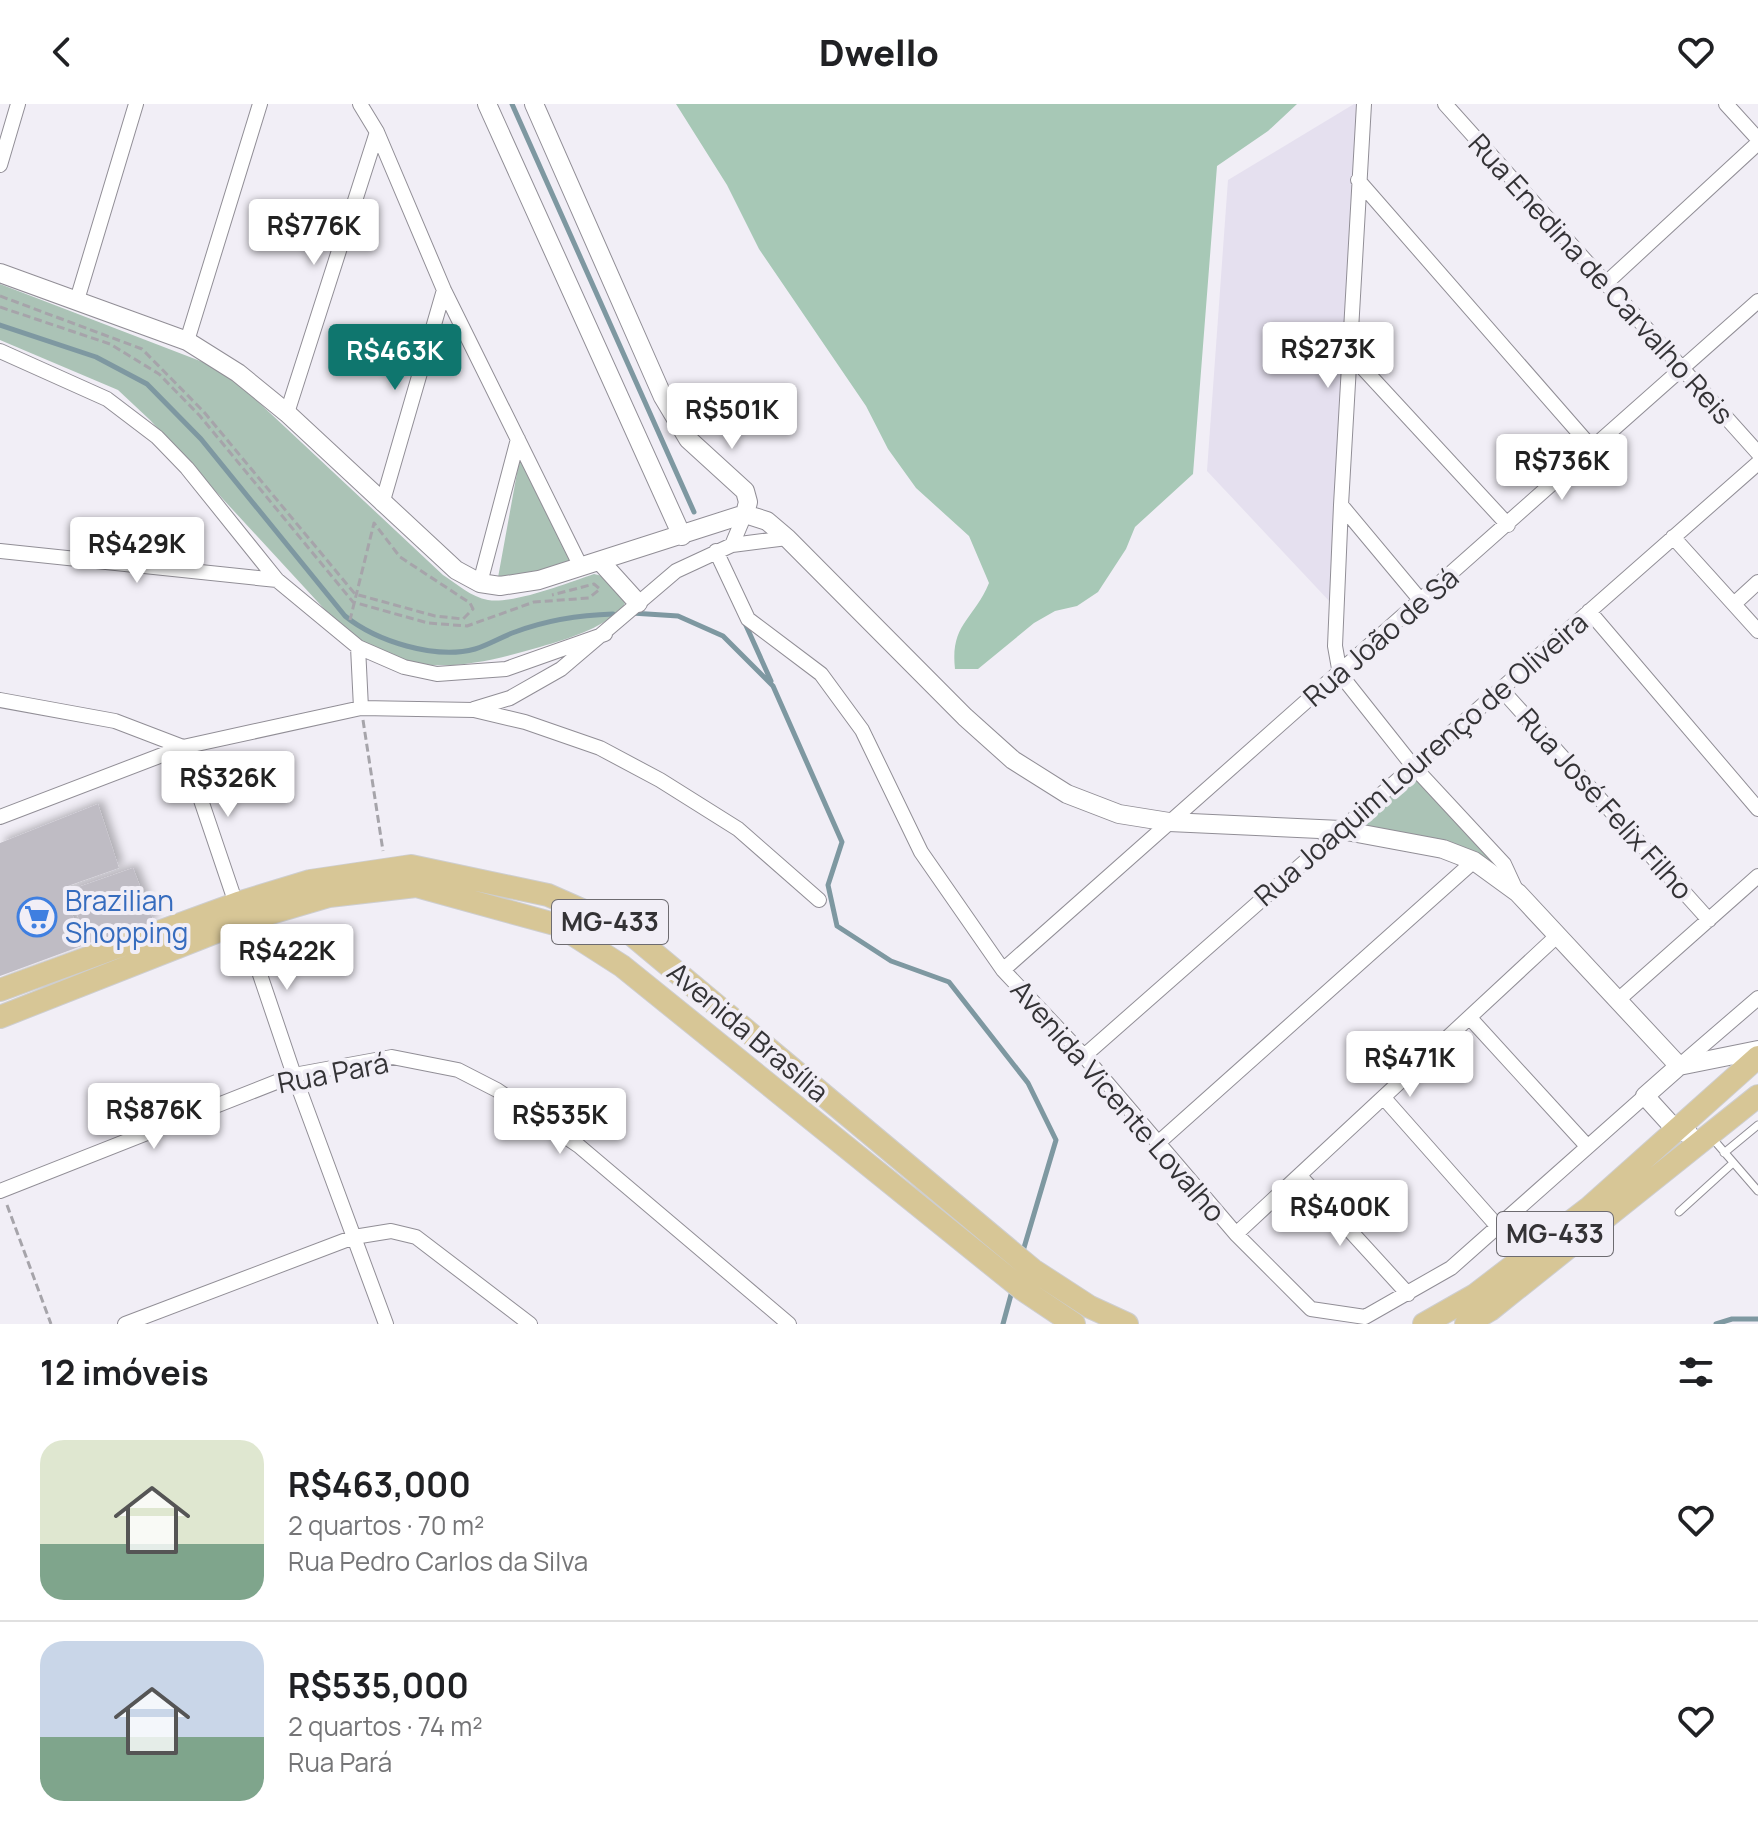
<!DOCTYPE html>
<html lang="pt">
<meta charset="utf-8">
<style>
body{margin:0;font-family:Manrope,sans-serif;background:#f2f2f2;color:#202124;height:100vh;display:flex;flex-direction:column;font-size:30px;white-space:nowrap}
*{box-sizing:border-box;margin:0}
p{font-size:26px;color:#757577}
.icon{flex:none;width:44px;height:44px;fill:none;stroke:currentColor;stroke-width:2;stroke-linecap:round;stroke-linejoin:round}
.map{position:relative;height:1220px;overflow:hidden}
.sheet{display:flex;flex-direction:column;background:#fff;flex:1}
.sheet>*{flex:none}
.price{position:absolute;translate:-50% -68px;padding:0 18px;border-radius:8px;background:#fff;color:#222;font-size:26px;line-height:52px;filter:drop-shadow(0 2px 4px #0008)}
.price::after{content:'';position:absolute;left:50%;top:48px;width:24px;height:18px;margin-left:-12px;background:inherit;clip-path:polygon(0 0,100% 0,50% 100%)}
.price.on{background:#0f766e;color:#fff}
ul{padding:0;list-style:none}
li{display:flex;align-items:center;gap:24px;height:200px;padding:0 40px}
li+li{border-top:2px solid #e0e0e0}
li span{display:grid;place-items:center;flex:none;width:224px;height:160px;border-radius:24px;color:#555}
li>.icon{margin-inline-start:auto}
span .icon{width:96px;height:96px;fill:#fffc;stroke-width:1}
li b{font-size:34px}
h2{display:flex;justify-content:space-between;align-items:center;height:96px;padding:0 40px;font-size:34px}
header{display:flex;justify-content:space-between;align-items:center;height:104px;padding:0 40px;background:#fff;font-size:36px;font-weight:800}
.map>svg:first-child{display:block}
.built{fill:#e5e0ef}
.green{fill:#abc3b6}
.forest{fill:#a7c8b6}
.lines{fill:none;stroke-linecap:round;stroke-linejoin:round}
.stream{stroke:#7e98a1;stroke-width:5}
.building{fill:#bfbcc4;filter:url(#shadow)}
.service-casing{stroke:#918e96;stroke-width:9}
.minor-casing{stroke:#918e96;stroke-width:16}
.tertiary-casing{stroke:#918e96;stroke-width:20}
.primary-casing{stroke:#cececf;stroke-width:24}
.path{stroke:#a6a4aa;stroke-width:3;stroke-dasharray:8 4;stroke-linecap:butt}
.service{stroke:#fff;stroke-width:7}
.minor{stroke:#fff;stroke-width:14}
.tertiary{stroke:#fff;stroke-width:18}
.primary{stroke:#d7c696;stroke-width:22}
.labels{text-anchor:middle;stroke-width:8;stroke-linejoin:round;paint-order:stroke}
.shield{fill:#f1eef6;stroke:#6d6b70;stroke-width:2}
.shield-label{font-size:26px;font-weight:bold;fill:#343336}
.street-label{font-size:28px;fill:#343336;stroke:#f1eef6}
.shop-label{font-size:28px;fill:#366cbe;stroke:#f1eef6;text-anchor:start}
</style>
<header><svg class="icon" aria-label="back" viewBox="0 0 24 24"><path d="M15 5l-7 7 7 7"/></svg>Dwello<svg class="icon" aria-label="heart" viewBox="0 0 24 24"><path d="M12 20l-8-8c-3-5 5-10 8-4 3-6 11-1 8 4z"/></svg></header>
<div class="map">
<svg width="1758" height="1220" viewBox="0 0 1758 1220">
<defs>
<filter id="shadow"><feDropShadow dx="5" dy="-5" stdDeviation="4" flood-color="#0004"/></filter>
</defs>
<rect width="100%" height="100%" fill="#f1eef6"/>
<path class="built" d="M1354,0h4l-27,499 -124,-132 21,-291z"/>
<path class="green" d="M0,180l208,80 29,18 206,193c14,9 28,22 45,25 27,4 79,-17 106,-26 18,3 24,12 31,29l-3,6c-24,21 -52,29 -82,38 -76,22 -138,34 -201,-22l-189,-205 -32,-30 -118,-50z
M521,347l54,112 -78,20z
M1414,669l84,92 -147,-38z"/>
<path class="forest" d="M676,0h621l-29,27 -51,35 -24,308 -58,53 -9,22 -28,43 -21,14 -22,5 -21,12 -56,46h-23c-5,-45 18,-48 34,-86l-20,-47 -53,-48 -28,-39 -22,-43 -107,-157 -32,-64z"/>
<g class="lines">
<path class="stream" d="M512,0l182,408
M0,221l96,32 51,27 54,55 144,177c31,25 90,44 130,33 14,-4 26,-12 40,-17 32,-12 64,-17 98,-18
M632,509l46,3 45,20 50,50 69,156 -14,43 9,41 54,35 58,21 79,101 28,57 -33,111
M744,517l27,60
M1003,1220l9,-33
M1716,1220l16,-5h26"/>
</g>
<path class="building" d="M98,700l21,64 -57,20 22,57 -84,31v-133z
M133,764l21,54 -65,21 -22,-52z"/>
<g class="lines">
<defs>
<path id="service" d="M1713,1035l45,52
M1724,1049l34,-28
M1679,1108l54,-49"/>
<path id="minor" d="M360,0l17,28 67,158 137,277
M1364,0l-23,401 -6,141 5,28 73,92 91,98 12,26
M1445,0l313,349
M1726,0l32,35
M0,61l18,-61
M1358,76l235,269
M1605,180l153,-141
M77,196l59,-196
M187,237l73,-237
M0,247l107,48 50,38 30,31 90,112 81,67 46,20 33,7 69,-5 99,-35
M1349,249l159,172
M287,309l90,-281
M382,400l62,-214
M1341,401l81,97
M1673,433l85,94
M732,441l13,-31
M0,447l277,29
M716,447l32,68 73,55 41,56 59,122 82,118 81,86 152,178 75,75 54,8 86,-49 194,-172
M480,479l38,-144
M1734,500l24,-22
M1589,507l169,198
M358,543l3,61
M1501,585l208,231
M0,596l115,21 68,26
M474,605l36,-11 51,-29 115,-98 56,-26 55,-7
M183,643l111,328 92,249
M0,713l183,-70 178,-39 113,2 51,12 75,26 60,32 78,49 81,71
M1003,866l755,-669
M1618,896l140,-124
M1470,914l117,128
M1084,952l674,-593
M1679,962l79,-68
M1384,994l115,130
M1158,1039l316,-282
M1300,1072l108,118
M0,1087l294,-116 98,-18 66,13 39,20 82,56 210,178
M1236,1130l322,-299
M125,1220l229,-87 37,-6 25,6 114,87"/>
<path id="tertiary" d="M487,0l195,432
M534,0l129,293 25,42 57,52 3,11 -3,12
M0,169l187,68 51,32 49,40 169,157 24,13 20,3 39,-6 206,-66
M745,410l22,7 20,17 178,179 48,43 54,34 52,20 50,8 172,8 102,19 31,12 44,32 161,173
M600,457l38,42
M1689,1030l-14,-5 -30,-33 34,-30 79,-16"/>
<path id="primary" d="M0,886l238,-87 72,-22 101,-15 137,29 77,34 408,341 57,37 37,17
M0,913l244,-96 85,-25 87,-10 142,39 64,41 400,323 52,35
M1424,1220l51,-29 115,-88 168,-150
M1466,1220l24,-14 268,-214"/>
</defs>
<use href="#service" class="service-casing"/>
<use href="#minor" class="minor-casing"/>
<use href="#tertiary" class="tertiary-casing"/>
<use href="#primary" class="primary-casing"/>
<path class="path" d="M0,192l142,53 62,63 151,182 80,22 28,3 10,-10 -3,-6 -70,-46 -26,-34 -24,97
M0,203l110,37 49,30 41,42 153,186 75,21 39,3 67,-24 55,-4 11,-9 -6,-5 -42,11
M363,616l20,131
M7,1101l44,119"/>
<use href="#service" class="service"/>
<use href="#minor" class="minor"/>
<use href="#tertiary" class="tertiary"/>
<use href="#primary" class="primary"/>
</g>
<defs>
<symbol id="supermarket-ring" viewBox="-11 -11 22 22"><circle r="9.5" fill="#f1eef6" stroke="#3f7fe0" stroke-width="1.5"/><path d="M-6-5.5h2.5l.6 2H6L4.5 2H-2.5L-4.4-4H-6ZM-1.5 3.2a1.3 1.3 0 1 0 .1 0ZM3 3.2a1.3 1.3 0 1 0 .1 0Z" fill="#3f7fe0"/></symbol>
</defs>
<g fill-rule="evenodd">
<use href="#supermarket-ring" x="15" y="791" width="44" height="44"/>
</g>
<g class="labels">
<g class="shield">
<rect x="552" y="796" width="116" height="44" rx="6"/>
<rect x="1497" y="1108" width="116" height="44" rx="6"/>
</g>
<g class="shield-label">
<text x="610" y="827">MG-433</text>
<text x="1555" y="1139">MG-433</text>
</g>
<g class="street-label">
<text transform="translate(1601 175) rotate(48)" y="10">Rua Enedina de Carvalho Reis</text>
<text transform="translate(1381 533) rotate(-41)" y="10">Rua João de Sá</text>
<text transform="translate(1421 655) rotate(-41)" y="10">Rua Joaquim Lourenço de Oliveira</text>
<text transform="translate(1605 700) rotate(48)" y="10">Rua José Felix Filho</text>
<text transform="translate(748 928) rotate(40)" y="10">Avenida Brasília</text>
<text transform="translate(333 969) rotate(-11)" y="10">Rua Pará</text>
<text transform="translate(1118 997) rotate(49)" y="10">Avenida Vicente Lovalho</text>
</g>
<g class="shop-label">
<text x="65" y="807">Brazilian<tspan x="65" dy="32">Shopping</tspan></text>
</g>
</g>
</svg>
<b class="price" style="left:314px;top:163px">R$776K</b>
<b class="price" style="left:1328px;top:286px">R$273K</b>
<b class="price on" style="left:395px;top:288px">R$463K</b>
<b class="price" style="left:732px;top:347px">R$501K</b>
<b class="price" style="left:1562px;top:398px">R$736K</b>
<b class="price" style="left:137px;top:481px">R$429K</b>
<b class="price" style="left:228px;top:715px">R$326K</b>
<b class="price" style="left:287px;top:888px">R$422K</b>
<b class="price" style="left:1410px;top:995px">R$471K</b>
<b class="price" style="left:154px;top:1047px">R$876K</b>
<b class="price" style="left:560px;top:1052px">R$535K</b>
<b class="price" style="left:1340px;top:1144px">R$400K</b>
</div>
<section class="sheet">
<h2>12 imóveis<svg class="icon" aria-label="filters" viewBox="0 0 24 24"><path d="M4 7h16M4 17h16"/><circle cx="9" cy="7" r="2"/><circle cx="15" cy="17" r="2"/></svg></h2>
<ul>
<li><span style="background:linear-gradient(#dfe7d0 65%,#7fa58c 0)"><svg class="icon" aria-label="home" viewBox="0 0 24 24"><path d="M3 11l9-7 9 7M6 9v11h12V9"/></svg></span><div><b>R$463,000</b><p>2 quartos · 70 m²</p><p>Rua Pedro Carlos da Silva</p></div><svg class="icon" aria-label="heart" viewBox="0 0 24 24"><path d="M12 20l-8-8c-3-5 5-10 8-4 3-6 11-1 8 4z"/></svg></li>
<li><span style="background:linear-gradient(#c9d6e8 60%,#7fa58c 0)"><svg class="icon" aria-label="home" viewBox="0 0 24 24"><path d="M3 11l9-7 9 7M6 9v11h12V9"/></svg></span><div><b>R$535,000</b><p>2 quartos · 74 m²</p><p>Rua Pará</p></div><svg class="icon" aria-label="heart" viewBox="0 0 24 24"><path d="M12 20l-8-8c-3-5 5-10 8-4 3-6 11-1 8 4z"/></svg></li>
</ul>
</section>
